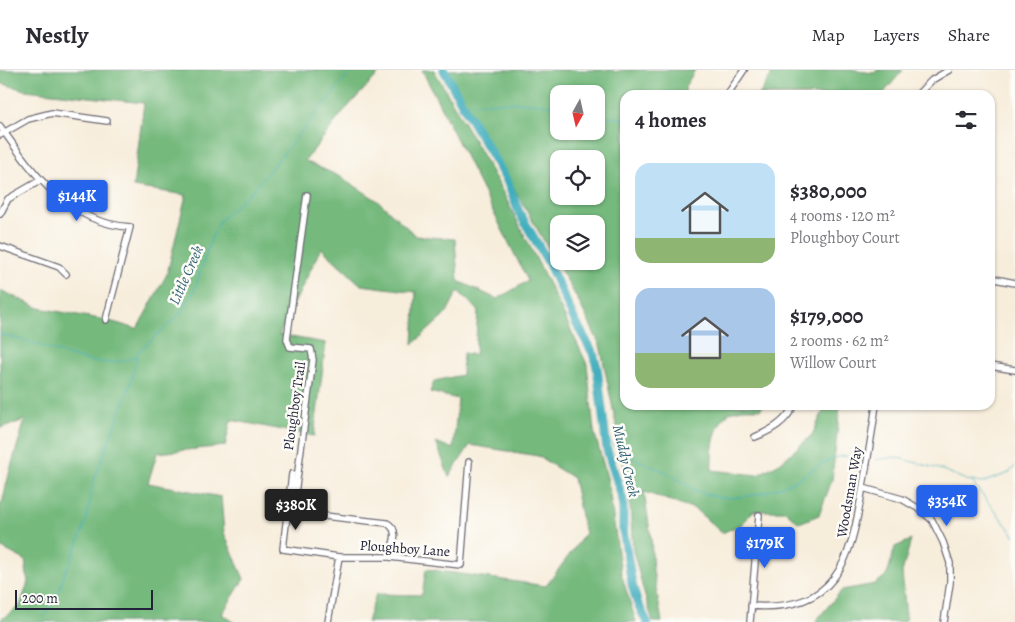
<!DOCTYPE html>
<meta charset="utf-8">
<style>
body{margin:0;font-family:Alegreya,serif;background:#f7f7f7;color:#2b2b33;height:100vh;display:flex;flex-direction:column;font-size:19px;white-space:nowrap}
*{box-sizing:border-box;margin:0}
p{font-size:16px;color:#7c7c81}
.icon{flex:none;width:28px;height:28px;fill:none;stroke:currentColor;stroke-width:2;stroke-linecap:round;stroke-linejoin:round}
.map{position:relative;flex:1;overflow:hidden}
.panel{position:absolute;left:620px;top:20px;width:375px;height:320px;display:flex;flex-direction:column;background:#fff;border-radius:15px;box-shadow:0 1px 4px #0004}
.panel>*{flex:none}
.needle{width:32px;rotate:188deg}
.fabs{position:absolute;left:550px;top:15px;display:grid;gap:10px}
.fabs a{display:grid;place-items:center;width:55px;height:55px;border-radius:10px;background:#fff;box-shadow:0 1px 4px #0004;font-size:25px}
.scale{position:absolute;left:15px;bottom:12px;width:138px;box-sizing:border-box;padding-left:5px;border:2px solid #22223b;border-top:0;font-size:14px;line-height:18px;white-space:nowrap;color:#22223b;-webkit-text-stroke:4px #fdfcf7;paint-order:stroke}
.price{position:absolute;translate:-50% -42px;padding:0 11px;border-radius:5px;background:#2563eb;color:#fff;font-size:16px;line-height:32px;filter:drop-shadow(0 1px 2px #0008)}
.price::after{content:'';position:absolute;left:50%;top:30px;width:15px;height:11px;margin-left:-8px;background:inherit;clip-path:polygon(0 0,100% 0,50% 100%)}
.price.on{background:#222;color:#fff}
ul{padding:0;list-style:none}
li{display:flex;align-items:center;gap:15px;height:125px;padding:0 15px}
li span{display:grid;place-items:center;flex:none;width:140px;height:100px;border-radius:15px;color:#555}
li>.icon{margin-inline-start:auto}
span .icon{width:60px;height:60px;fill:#fffc;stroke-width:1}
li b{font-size:21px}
h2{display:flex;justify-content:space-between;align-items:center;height:60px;padding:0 15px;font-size:21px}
header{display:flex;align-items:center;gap:30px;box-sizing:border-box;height:70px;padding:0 25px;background:#fff;border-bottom:1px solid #e1e1e2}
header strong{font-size:24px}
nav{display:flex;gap:28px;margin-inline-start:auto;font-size:18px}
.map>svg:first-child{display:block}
.forest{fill:#74b97d;stroke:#4b6e5c;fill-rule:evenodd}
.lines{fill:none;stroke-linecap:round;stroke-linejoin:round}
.stream{stroke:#3fadbd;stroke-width:1}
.river{stroke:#3fadbd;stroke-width:9}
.minor-casing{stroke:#6d6973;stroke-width:8}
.minor{stroke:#fff;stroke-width:5.5}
.labels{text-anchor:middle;stroke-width:5;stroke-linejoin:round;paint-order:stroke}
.street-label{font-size:14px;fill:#22223b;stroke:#fdfcf7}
.water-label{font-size:15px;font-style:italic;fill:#2f6176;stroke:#fdfcf7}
</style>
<header>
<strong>Nestly</strong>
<nav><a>Map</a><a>Layers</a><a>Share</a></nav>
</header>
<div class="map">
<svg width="1015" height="552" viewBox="0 0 1015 552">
<rect width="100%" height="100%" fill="#fdfcf7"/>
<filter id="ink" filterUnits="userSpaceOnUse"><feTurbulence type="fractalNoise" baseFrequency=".02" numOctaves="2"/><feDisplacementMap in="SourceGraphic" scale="10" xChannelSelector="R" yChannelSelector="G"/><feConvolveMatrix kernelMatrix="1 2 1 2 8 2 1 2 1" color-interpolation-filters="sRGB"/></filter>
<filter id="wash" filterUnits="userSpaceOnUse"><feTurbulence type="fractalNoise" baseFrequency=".0096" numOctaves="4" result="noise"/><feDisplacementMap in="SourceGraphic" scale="20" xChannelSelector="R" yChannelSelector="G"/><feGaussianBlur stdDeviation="1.12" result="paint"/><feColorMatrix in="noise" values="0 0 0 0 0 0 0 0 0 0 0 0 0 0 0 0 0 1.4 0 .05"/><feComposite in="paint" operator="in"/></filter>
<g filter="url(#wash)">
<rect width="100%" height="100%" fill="#f7eddb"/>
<path class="forest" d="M0,0h382l-39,42 -38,49 36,16 37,24 38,35 39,3 3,42 39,18 31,-18 -106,-211h12l63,111 54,107 36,76 7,67 14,50 13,92 15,49h-269l9,-28 46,1 4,-26 120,17 39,-52 -12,-56 -35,-22 -68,-11 -21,32 -13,-35 17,7 5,-50 -28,-7 4,-11 28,-6 1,-22 12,2 3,-45 -20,-19 -12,23 -33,30 3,-52 -55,-7 -40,-37 -42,87 47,8 -12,93 -83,-16 -6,26 -68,7 -9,30 73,14 3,36 20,46 -22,35 12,8h-234v-2l20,-14 8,-24 -3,-22 -25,-13v-44h2l8,-33 15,-50 -25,8v-138l39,18 67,12 31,9 30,-55 19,-79 -53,-8 11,-84 -119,-13 -25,-7z
M448,0h165l1,2 10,-2h71l-10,17v8h-60v310h138l-2,4c-8,0 -16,-1 -24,1 -23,4 -26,42 -25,60l45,5 23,-12 32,-28 14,-30h14l-8,75 -13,35 -20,8 -14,-12h-32l-11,13 -20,9 -27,-24 -51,-17 7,46 2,33 9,51h-9l-9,-29 -11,-43 -4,-61 -29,-144 -22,-45 -111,-193zM559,24h37v37h-37zM559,89h37v37h-37zM559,154h37v37h-37z
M774,0h83v1l18,2 2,-3h26l-21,25h-123z
M911,470l-9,32 4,47 -2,3h-89l27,-32 33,-6 12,-9 8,-28z"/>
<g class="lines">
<path class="stream" d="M462,33c31,1 67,-4 97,4
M596,45l29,4
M0,264c18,5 35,9 53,16 26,9 56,20 83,6
M606,369c19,16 36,23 59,33 11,5 20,12 30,18 33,16 72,4 103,-11 15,-8 30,-23 48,-23 5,0 10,3 15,4
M876,390l19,-3 48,13 23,10 15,3 28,-10 6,-7
M972,412l43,54
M41,552l18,-31 6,-19 9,-18 12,-33 7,-38 37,-97 8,-34 42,-38 14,-23 17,-52 9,-19 34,-31 98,-119"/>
<path class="river" d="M444,0l22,41 41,70 12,31 29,50 27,59 18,32 4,14 10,83 16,50v29l9,55 5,18 10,20"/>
</g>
</g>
<g filter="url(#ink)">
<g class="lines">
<defs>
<path id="minor" d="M727,25l17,-25
M917,25l15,-15 17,-10
M0,56c33,47 67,97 130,101l-24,93
M0,65l28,-16 24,-6 55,8
M307,125l-20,144 3,8 21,2 2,11 -19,141 3,12 90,10c14,8 5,22 2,34
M0,144l8,-15 33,-19
M0,176l59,21 7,7
M990,208l25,5
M990,296l25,4
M755,367c17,-7 31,-15 39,-32
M292,404l-9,75 56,8h50l72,8 8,-103
M863,418l39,11 19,11 11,10 11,22 7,21v20l-6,39
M751,536c85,6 99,-43 111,-114 5,-29 10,-58 14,-87
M328,552l11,-65
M750,552l9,-107"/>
</defs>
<use href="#minor" class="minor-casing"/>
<use href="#minor" class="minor"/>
</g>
</g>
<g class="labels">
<g class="street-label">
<text transform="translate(294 336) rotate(-82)" y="5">Ploughboy Trail</text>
<text transform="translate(849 422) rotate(-80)" y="5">Woodsman Way</text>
<text transform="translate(405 478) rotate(4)" y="5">Ploughboy Lane</text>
</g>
<g class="water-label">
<text transform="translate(186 205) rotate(-66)" y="5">Little Creek</text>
<text transform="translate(626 391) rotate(77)" y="5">Muddy Creek</text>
</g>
</g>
</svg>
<div class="fabs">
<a><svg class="needle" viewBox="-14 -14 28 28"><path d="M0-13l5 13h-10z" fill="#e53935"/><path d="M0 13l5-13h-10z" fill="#7c7c81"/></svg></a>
<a><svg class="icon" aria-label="locate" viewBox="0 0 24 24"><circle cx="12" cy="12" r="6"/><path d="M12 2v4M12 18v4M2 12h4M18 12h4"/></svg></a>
<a><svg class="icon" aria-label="layers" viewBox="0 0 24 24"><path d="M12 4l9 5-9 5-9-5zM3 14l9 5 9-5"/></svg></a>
</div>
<div class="scale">200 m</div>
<b class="price" style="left:77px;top:152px">$144K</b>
<b class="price" style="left:947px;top:457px">$354K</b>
<b class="price on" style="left:296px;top:461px">$380K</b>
<b class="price" style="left:765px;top:499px">$179K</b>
<section class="panel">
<h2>4 homes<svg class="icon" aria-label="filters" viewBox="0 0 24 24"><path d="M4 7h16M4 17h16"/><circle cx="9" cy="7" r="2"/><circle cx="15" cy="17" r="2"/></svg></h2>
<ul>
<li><span style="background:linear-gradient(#bfe0f5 75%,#8fb573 0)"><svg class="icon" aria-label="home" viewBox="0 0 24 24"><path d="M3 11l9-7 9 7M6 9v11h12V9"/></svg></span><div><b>$380,000</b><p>4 rooms · 120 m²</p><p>Ploughboy Court</p></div></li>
<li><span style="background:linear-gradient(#a9c7e8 65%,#8fb573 0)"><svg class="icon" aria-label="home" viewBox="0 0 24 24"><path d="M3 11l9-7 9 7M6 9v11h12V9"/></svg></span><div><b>$179,000</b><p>2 rooms · 62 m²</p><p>Willow Court</p></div></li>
</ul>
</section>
</div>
